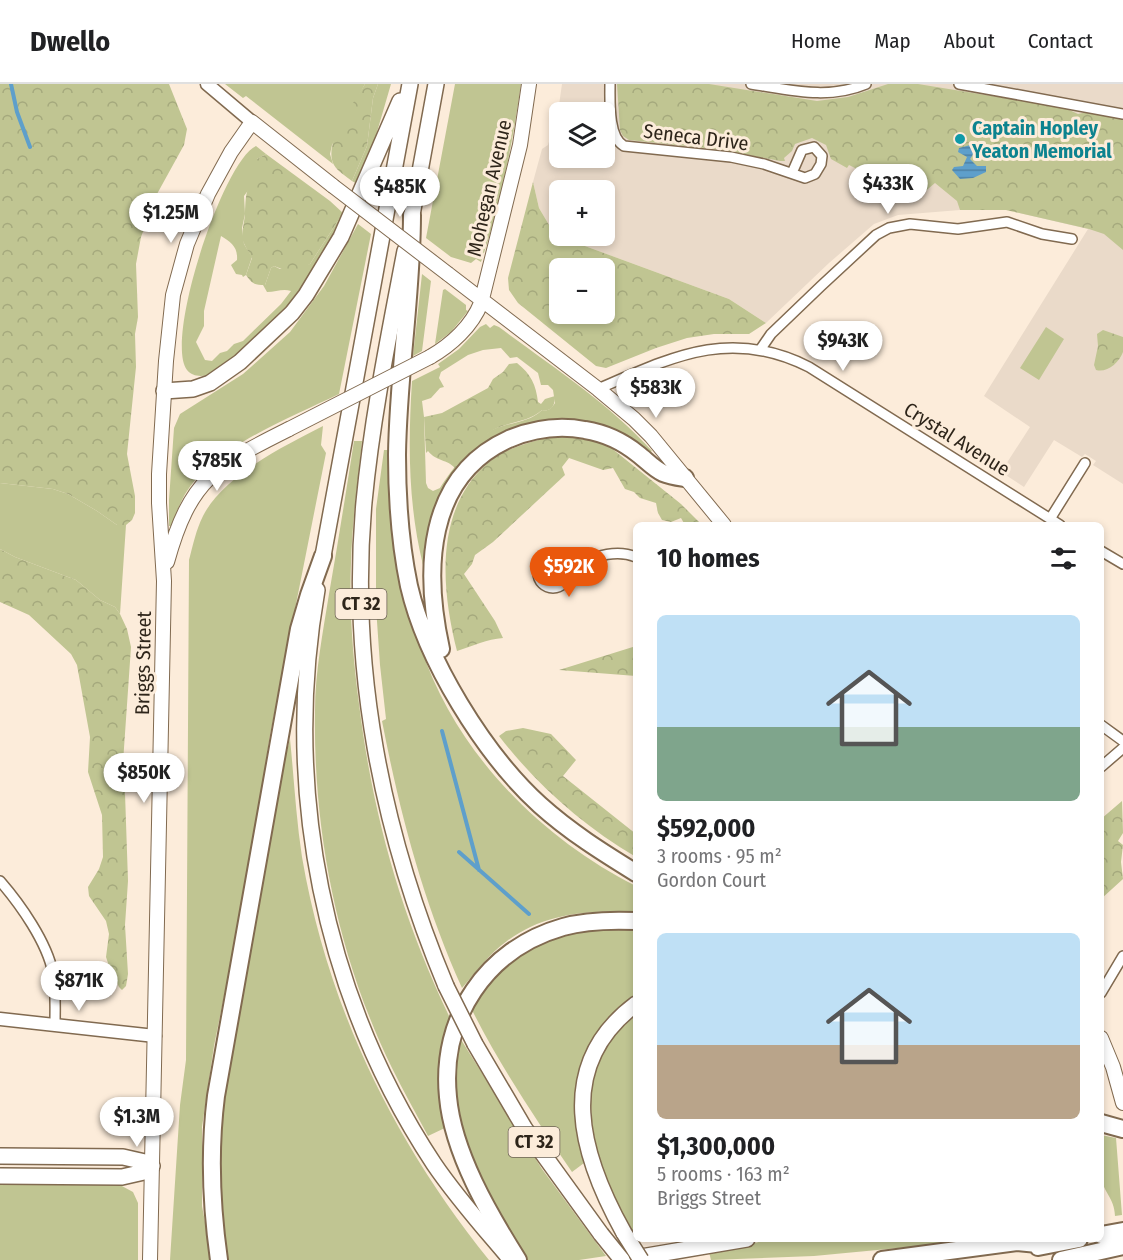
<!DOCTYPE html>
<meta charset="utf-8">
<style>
body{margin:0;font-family:"Fira Sans Condensed",sans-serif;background:#f2f2f2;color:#202124;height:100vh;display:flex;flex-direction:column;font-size:22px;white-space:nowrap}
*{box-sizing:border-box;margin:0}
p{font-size:20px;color:#757577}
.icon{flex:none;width:33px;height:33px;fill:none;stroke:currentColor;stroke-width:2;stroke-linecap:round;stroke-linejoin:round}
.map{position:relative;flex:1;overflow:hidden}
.panel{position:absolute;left:633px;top:438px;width:471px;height:720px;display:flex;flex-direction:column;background:#fff;border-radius:9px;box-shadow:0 3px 9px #0003}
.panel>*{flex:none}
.fabs{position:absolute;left:549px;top:18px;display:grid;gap:12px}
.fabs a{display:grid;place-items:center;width:66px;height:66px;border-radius:9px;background:#fff;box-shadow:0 3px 9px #0003;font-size:30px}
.price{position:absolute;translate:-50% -51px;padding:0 14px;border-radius:21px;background:#fff;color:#222;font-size:20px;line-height:39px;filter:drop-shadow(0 2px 3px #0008)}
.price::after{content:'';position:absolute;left:50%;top:36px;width:18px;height:14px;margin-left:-9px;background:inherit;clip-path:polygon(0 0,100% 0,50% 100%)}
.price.selected{background:#ea580c;color:#fff}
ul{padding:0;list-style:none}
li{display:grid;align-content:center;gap:12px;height:318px;padding:0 24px}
li span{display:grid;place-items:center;height:186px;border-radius:9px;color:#555}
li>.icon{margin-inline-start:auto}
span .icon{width:108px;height:108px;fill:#fffc;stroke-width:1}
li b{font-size:26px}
h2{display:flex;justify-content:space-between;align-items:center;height:72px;padding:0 24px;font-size:26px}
header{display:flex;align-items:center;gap:36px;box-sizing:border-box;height:84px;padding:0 30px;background:#fff;border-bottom:2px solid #e0e0e0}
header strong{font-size:28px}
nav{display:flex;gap:33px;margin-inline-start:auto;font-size:21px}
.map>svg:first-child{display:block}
.education{fill:#eadac9;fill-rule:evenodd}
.grass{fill:#c0c592;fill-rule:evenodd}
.forest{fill:url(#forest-crowns);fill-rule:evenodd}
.water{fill:url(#water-rules)}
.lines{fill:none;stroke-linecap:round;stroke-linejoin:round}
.stream{stroke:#5e9fcb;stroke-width:4}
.minor-casing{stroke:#816a50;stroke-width:12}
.tertiary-casing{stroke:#816a50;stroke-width:15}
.secondary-casing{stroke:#816a50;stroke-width:16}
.primary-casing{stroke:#816a50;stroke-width:18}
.trunk-casing{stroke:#816a50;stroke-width:18}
.motorway-casing{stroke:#816a50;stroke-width:20}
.minor{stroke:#fff;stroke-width:9}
.tertiary{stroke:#fff;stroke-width:12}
.secondary{stroke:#fff;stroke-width:14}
.primary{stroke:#fff;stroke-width:15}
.trunk{stroke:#fff;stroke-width:15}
.motorway{stroke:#fff;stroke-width:16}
.secondary-bridge-casing{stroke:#816a50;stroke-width:16;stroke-linecap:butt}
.primary-bridge-casing{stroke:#816a50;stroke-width:18;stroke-linecap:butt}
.secondary-bridge{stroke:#fff;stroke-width:14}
.primary-bridge{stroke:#fff;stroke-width:15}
.culture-dot{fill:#0f9aa8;stroke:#fcecda;stroke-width:2}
.labels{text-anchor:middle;stroke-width:6;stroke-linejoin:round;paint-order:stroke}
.shield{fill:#fcecda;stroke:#6c6154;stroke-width:1.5}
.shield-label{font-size:18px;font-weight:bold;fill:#2e251a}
.culture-label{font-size:20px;font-weight:bold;fill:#0d838f;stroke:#fcecda;text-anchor:start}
.street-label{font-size:20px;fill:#2e251a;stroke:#fcecda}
</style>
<header>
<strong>Dwello</strong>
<nav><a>Home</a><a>Map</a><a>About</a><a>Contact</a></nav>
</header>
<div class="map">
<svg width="1123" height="1176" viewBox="0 0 1123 1176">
<defs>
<pattern id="forest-crowns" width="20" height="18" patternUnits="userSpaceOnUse" patternTransform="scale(1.5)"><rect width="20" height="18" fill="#c0c592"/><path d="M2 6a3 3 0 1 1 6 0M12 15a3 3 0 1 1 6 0" fill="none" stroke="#a5a97d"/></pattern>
<pattern id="water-rules" width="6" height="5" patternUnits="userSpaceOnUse" patternTransform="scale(1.5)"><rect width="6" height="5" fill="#5e9fcb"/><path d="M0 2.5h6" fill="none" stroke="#4e81a4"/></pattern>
</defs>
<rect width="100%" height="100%" fill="#fcecda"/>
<path class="education" d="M562,0h561v400l-30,-19 3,-4 -11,-7 -3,3 -28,-17 -30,47 -23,-15 29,-45 -46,-31 104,-167 -82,-19h-46l-62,5 -24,9 -45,39 -63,60 -37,-24 -174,-64 -16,-27 -6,-26 9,-33 6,-4 10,-33zM560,28h44v46h-44zM560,106h44v46h-44z"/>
<path class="grass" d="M225,0h140l-33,61 -2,9 3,10 -87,-68 -3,2z
M378,0h13l-19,65 -15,35 -5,-3 15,-35 6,-48z
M455,0h66c-8,58 -21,123 -40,178l-5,-3 -5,4 -20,-6 -25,-19z
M256,62l10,8 -9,5 3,15 -16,22 1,18 -3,14 2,16 8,13 -6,18 -3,2 -1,-2 -6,-1 -5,-9 6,-5c1,-13 -6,-18 -16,-24l-17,75v15l-8,16 9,18 7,1 8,-8 7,-2 7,-7 9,-3 38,-37 10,-13c-8,-3 -15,1 -24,1l-4,-7h2l6,-17 3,-2 6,3 30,-5 33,-51 4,3c-16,25 -31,53 -48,77 -13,19 -72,76 -92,82 -7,2 -15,1 -20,-5 -23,-30 36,-209 69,-224z
M358,140l13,10 -32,160c-49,24 -132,55 -157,106 -4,8 -7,17 -11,26h-2v-26l5,-72 6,-14 63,-40 47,-42 34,-46z
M422,190l9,7 -9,70 -9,5z
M445,205l21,16v5l2,1 -17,21 -16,12 8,-54z
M486,240l4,4 4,-3 5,2c52,39 109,75 153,124l-4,3 -73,-32 -105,38 -42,104 -5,1c-15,-61 -15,-121 -11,-184l28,-14 -2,-3 21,-15 21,-22zM501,264l9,10 7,-1 21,16 3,12h7l5,5 2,13c-4,6 -6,8 -13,7 -13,13 -32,12 -48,19 -18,9 -43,41 -54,59l-7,3 -5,-3 -2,-5 -2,-66 -2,-16 9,-3 9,-10 4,-1 -5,-9 2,-6 27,-17 15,-5z
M1046,243l18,12 -25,41 -19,-12z
M323,342l-2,19 5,8 -56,282 -23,147 -33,164 -12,81v79l10,54h-42l10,-155 6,-45 3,-500c4,-15 7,-30 14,-44 20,-40 81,-70 120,-90z
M354,357h8c-4,41 -10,81 -11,122 -2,47 2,95 8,141 14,112 42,212 91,314 -13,38 -13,70 -3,109l-19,9c-12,-23 -25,-45 -36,-68 -54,-110 -79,-236 -77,-357 0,-39 8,-79 14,-117 9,-51 17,-102 25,-153z
M384,366h10c3,36 7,73 11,109 2,18 2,37 5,54 2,12 8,24 11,35 34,103 119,190 215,238v27c-45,-4 -92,0 -129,28 -18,13 -31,31 -45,47 -39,-87 -62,-174 -80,-267l4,-2 -6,-54 -4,-58v-98z
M0,399l53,6 15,5 29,17 20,14h9l-6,89 -5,-7 -15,-7 -24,-20 -61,-23 -15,-8z
M290,655c4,39 6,79 12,118 26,152 93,286 187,403h-263l-7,-46 1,-102 59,-330z
M585,844h51v68l-13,10 -46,81 -2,33 9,43 -12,9c-37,-54 -74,-109 -103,-168 22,-25 44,-51 75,-64 12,-6 27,-8 41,-12z
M636,931v222c-32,-49 -64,-133 -31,-188 7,-13 20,-24 31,-34z
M460,954l82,131 64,87 -27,4h-51c-29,-41 -72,-121 -73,-172 -1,-17 3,-34 5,-50z
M1101,1051l15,3 6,77 -7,1c-1,-19 -11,-22 -14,-39 -2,-13 0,-29 0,-42z
M0,1098l120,3 13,7 5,11v57h-138z
M769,1155h224l-179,17 -103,4 -2,-8 35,-6z"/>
<path class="forest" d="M0,0h169l18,45 -3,16 -27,49 -16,43 -5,27 2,53 -3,17 1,33 -9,87 8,42v17l-3,7 -6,5h-9l-20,-14 -29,-17 -15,-5 -53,-6z
M365,0h13l-5,14 -6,48 -15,35c-6,-5 -14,-9 -18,-16 -12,-21 20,-62 31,-81z
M617,0h92l108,17 31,-4 40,-13h30l147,24 13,6 9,-2 36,7v131l-19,-16 -15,-5 -83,-19h-46l-3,-9 -22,-18 -19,16 -67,-34 -2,3 -16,-9 -5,-14 -14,-7 -17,6 -3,7 -8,7 1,3h-5l-57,-11 -94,-10 -6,-4 -3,-6z
M266,70l64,47 13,12 -33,51 -18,9 -18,-7 -3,2 -6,17c-10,0 -13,-1 -19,-10l6,-17c-3,-6 -7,-11 -9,-17 -2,-11 2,-19 2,-29 1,-16 0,-26 14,-38l-8,-7 6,-8z
M533,98l6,26 16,27 174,64 37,24 -17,11h-35l-27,4 -31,10 -50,20 -10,-2 -78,-63 -9,-13 -1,-12zM560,184h44v46h-44z
M1103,246l20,7c0,5 0,11 0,15 -4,11 -16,21 -27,18l-2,-5 4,-19 -1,-12z
M517,279c14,11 19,22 21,39l3,2 4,-5 10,-3c0,9 -3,16 -13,14 -14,13 -33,11 -49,20 -15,9 -27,25 -38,38 -8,-9 -18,-6 -27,-17l-2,2 -2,-36 18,-4 46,-25 5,-9 10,-7 6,-8z
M553,352h29l23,7 76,61 21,21h-17l-4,-7 -10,4 -9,-2 -4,-7 -2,-10 -16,-5 -6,-6 -9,-3 -12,-21 -10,2 -34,-12 -7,9 3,8 -72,67 -18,13 -3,9 -8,10 31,47 8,17c-16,1 -30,8 -46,13 -16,-63 -23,-143 32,-189 18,-15 43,-20 64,-26z
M0,465l15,8 61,23 24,20 15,7 5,7 7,15 4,18 -9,130 3,16 3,88 -3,44 3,49 -2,12 -4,4 -3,-3 -10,-21 -3,-9 3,-23 -3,-13 -17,-25 -1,-9 11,-18 4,-12 -1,-42 -14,-43 2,-35 -13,-72 -6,-11 -42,-39 -29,-13z
M636,562v30l-77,-6z
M523,644l28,6 25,26 -13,16 73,58v23c-54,-32 -99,-72 -137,-121l7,-5z
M1122,717l1,32 -5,8 5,4 -2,17 2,17 -22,20v-80z"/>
<path class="water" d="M978,59l2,1 -10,15 7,7h9v6l-13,6 -13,1 -8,-9 2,-3 9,-1 4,-9 -9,-5 1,-4z"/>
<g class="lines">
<path class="stream" d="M11,0l6,28 13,35
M442,647l37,139
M459,768l70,62"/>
<defs>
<path id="minor" d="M610,0c0,17 -2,53 14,62l107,11 33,7 41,14 10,-4 6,-10 1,-8 -8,-9 -12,3 -10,23
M751,0c40,6 77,16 115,0
M959,0l164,30
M760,266l11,-16 50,-48 55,-51 13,-7 21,-4 48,5 49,-7 35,12 30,5
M598,305c74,-32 132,-62 211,-22l251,158
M1050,435l35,-56
M1101,467l22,13
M538 489a15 15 0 1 1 30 0a15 15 0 1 1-30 0Z
M568,484c22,-8 44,-21 68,-11
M1101,641l22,16
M1101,683l22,-19
M0,797c20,23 47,61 53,92 3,16 2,34 2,51
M1101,909l22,-37"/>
<path id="tertiary" d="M207,0l45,38
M0,935l155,17"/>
<path id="secondary" d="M448,190l150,115 36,30 17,17 73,89
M430,273c21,-12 42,-31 51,-54l39,-158 9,-61
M167,478c23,-83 48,-96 122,-133
M1101,954l12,29 10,36
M150,1176l14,-679 -5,-78v-29l7,-113 7,-66 14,-51 21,-50 23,-42 21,-30 81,64"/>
<path id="primary" d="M405,167c-16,84 -33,167 -41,251 -15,166 18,331 82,484
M317,506c-35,198 6,406 117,574 23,34 51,65 77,96
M475,960l50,85 76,105
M0,1072l123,1 22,5 7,4 -8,6 -22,5 -122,-1
M624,1149c-43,-77 -71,-167 12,-229
M629,1175l118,-20"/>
<path id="trunk" d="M412,131l24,-131
M164,307l29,-2 17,-6 30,-21 52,-49 14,-18 35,-58 59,-136
M323,472l87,-472"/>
<path id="motorway" d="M412,131c0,80 -14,159 -15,240 0,43 3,88 12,131 17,74 75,168 131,219 30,27 62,47 96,68
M441,565c-17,-77 -16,-172 68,-210 24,-10 50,-14 76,-9 19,3 37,11 53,24 8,6 16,15 25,19 7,3 15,4 22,5
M1101,1039l22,6
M1101,1151l22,-4
M1038,1163l41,-8
M219,1176c-8,-56 -10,-109 -3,-164l83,-467 10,-34 14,-39
M518,1176c-29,-46 -65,-107 -70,-163 -8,-79 38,-148 115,-170 24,-7 49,-7 73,-6
M882,1176l135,-18 31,3
M1061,1176l62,-14"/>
</defs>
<use href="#minor" class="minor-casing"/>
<use href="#tertiary" class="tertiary-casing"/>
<use href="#secondary" class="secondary-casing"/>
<use href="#primary" class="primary-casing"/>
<use href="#trunk" class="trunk-casing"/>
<use href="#motorway" class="motorway-casing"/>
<use href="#minor" class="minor"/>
<use href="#tertiary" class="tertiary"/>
<use href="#secondary" class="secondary"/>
<use href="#primary" class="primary"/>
<use href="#trunk" class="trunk"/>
<use href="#motorway" class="motorway"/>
<defs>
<path id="secondary-bridge" d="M333,102l115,88
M289,345l141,-72"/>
<path id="primary-bridge" d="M446,902l29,58
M624,1149l17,27
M601,1150l21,26"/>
</defs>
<use href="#secondary-bridge" class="secondary-bridge-casing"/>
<use href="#primary-bridge" class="primary-bridge-casing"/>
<use href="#secondary-bridge" class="secondary-bridge"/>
<use href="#primary-bridge" class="primary-bridge"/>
</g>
<circle class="culture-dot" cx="960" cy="55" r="6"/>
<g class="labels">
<g class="shield">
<rect x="335.5" y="505" width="51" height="30" rx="4.5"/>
<rect x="508.5" y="1043" width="51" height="30" rx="4.5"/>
</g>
<g class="shield-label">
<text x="361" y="526">CT 32</text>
<text x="534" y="1064">CT 32</text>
</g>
<g class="culture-label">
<text x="972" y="51">Captain Hopley<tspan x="972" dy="23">Yeaton Memorial</tspan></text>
</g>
<g class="street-label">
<text transform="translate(696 53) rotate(7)" y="7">Seneca Drive</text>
<text transform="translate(489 104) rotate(-77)" y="7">Mohegan Avenue</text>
<text transform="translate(957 355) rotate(32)" y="7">Crystal Avenue</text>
<text transform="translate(143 579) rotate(-89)" y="7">Briggs Street</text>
</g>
</g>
</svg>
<div class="fabs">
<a><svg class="icon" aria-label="layers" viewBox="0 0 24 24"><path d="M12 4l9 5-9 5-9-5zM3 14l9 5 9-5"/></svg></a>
<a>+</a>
<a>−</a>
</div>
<b class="price" style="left:888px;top:131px">$433K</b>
<b class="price" style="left:400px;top:134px">$485K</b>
<b class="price" style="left:171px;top:160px">$1.25M</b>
<b class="price" style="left:843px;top:288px">$943K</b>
<b class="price" style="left:656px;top:335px">$583K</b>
<b class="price" style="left:217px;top:408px">$785K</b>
<b class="price selected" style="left:569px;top:514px">$592K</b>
<b class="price" style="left:144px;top:720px">$850K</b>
<b class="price" style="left:79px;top:928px">$871K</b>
<b class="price" style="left:137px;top:1064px">$1.3M</b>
<section class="panel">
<h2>10 homes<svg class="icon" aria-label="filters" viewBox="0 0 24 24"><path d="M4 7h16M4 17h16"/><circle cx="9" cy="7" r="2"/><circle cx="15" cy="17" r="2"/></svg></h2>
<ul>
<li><span style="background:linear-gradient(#bfe0f5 60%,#7fa58c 0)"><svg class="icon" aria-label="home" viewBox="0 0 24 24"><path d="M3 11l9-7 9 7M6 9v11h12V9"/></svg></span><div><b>$592,000</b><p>3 rooms · 95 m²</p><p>Gordon Court</p></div></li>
<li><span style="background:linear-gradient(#bfe0f5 60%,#b9a48a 0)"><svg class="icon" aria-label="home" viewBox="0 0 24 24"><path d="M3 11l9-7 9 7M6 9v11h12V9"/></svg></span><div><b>$1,300,000</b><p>5 rooms · 163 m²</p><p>Briggs Street</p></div></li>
</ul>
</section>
</div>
